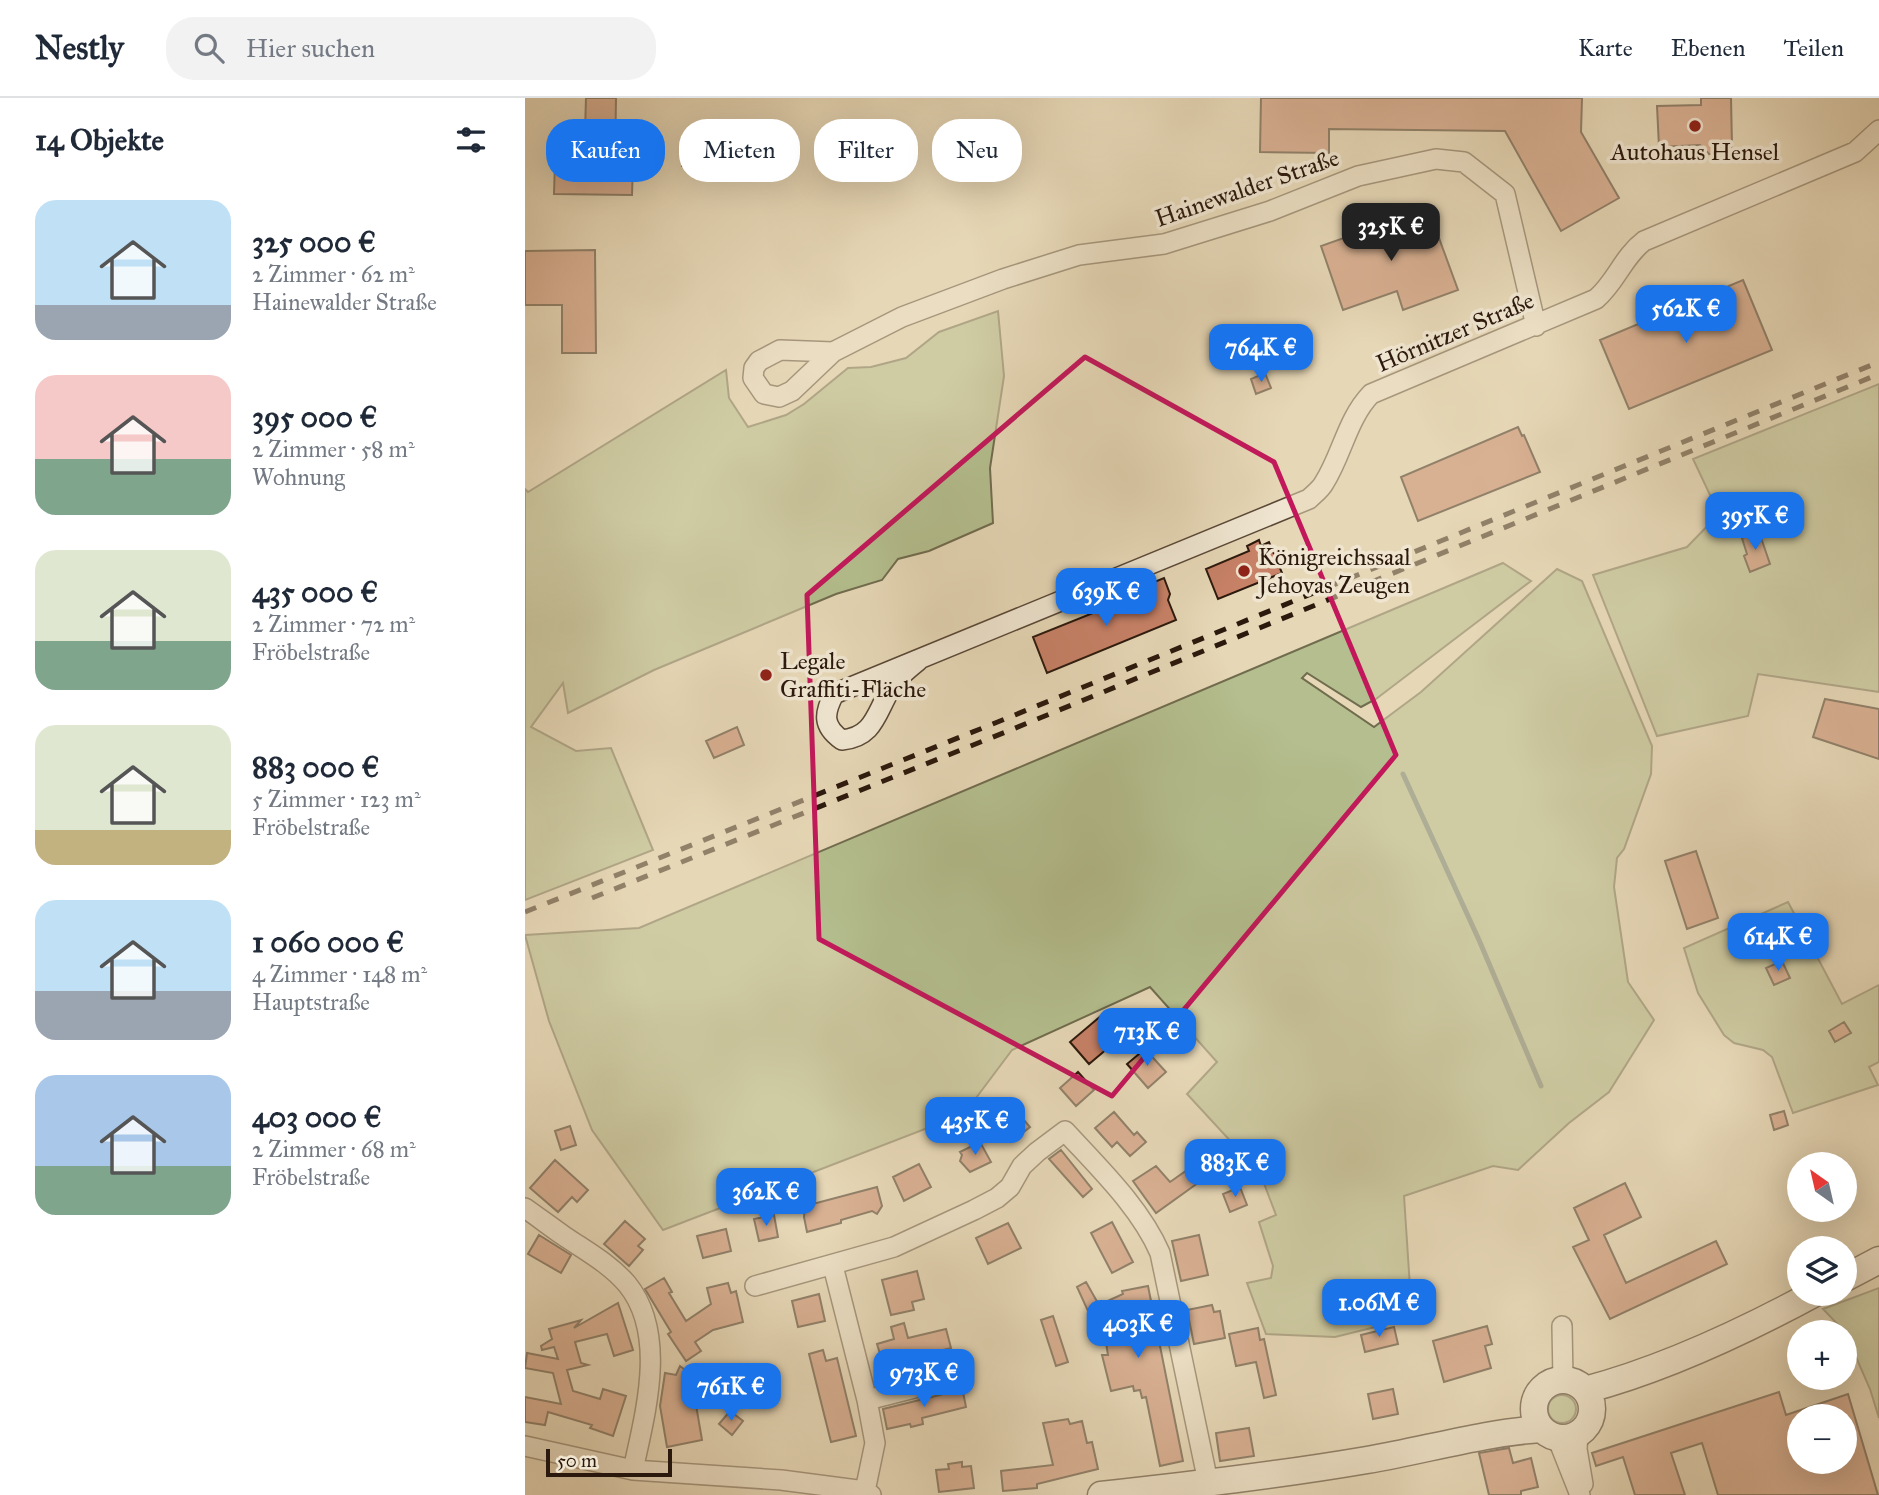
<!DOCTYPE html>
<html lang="de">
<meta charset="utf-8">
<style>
body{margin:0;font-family:"IM FELL Great Primer",serif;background:#f2f2f3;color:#1f2937;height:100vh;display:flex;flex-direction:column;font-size:26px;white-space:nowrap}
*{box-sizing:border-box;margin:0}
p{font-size:23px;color:#747a83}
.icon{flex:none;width:38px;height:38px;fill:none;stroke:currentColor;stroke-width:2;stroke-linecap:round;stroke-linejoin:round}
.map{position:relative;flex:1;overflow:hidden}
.details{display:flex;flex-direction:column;background:#fff;width:525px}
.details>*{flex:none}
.guide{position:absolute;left:21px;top:21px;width:665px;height:63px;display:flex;gap:14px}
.needle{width:46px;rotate:326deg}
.fabs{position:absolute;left:1262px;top:1054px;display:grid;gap:14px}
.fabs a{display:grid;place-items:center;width:70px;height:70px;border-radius:50%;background:#fff;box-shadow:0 7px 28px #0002;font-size:35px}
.scale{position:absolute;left:21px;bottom:18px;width:126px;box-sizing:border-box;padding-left:7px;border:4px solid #2c190d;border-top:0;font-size:19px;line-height:24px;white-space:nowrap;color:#2c190d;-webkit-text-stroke:5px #efe5d0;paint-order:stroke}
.price{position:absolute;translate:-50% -60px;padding:0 16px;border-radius:14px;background:#1a73e8;color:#fff;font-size:23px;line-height:46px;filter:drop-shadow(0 2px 4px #0008)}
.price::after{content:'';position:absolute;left:50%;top:42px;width:21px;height:16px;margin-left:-10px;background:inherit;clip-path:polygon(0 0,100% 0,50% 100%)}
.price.current{background:#222;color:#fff}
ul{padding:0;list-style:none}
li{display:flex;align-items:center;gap:21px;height:175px;padding:0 35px}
li span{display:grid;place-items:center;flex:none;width:196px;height:140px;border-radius:21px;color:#555}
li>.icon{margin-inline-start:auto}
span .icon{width:84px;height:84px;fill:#fffc;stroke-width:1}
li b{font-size:30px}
h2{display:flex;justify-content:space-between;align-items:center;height:84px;padding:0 35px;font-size:30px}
.pill{padding:0 24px;border-radius:28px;background:#fff;box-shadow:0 7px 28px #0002;font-size:24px;line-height:63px}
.pill.current{background:#1a73e8;color:#fff}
header{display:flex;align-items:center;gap:42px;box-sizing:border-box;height:98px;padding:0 35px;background:#fff;border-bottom:2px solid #e0e1e3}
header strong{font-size:33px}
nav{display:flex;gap:38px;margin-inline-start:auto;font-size:24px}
.search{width:490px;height:63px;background:#f2f2f3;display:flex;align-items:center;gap:18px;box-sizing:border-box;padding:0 24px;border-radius:28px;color:#747a83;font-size:26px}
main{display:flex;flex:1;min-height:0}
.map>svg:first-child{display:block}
.green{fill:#b4be8e;stroke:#706c4e;stroke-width:2}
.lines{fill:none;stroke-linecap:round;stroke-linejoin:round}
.stream{stroke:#6c7a6e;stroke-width:5}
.building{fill:#c78167;stroke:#2c190d;stroke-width:2;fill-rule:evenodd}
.street-casing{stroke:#5a4837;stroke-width:22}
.secondary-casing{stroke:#2c190d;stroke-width:29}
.street{stroke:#efe5d0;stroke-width:19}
.secondary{stroke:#efe5d0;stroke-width:26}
.rail{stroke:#2c190d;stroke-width:5;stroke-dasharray:12 12;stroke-linecap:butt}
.marked{fill:none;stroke:#c2185b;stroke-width:5;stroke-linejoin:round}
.poi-dot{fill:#8f2418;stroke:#efe5d0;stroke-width:2.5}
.labels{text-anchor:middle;stroke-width:7;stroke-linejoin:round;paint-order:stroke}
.poi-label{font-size:24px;fill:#2c190d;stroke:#efe5d0;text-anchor:start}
.street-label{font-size:24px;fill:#2c190d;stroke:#efe5d0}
</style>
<header>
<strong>Nestly</strong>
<div class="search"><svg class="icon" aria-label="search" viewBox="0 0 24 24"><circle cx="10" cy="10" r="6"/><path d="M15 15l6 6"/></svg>Hier suchen</div>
<nav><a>Karte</a><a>Ebenen</a><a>Teilen</a></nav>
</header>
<main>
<section class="details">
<h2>14 Objekte<svg class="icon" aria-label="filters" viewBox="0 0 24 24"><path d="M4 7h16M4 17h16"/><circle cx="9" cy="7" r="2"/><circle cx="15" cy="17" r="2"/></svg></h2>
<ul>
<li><span style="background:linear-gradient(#bfe0f5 75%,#9aa5b1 0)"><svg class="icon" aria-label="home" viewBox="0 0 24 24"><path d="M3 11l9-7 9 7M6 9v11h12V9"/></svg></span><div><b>325 000 €</b><p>2 Zimmer · 62 m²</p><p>Hainewalder Straße</p></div></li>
<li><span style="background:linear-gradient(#f6c9c9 60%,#7fa58c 0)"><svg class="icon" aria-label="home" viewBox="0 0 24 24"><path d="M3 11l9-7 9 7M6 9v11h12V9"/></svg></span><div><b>395 000 €</b><p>2 Zimmer · 58 m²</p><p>Wohnung</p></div></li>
<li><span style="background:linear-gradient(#dfe7d0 65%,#7fa58c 0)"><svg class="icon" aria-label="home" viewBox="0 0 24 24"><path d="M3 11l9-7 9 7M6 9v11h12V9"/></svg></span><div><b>435 000 €</b><p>2 Zimmer · 72 m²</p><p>Fröbelstraße</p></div></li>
<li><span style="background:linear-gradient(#dfe7d0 75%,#c2b280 0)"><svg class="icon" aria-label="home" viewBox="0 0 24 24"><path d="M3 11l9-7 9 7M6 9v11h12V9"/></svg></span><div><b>883 000 €</b><p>5 Zimmer · 123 m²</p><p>Fröbelstraße</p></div></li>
<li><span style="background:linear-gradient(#bfe0f5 65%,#9aa5b1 0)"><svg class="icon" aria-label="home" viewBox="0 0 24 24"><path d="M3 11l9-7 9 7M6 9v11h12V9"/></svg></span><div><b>1 060 000 €</b><p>4 Zimmer · 148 m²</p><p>Hauptstraße</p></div></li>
<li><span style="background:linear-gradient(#a9c7e8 65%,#7fa58c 0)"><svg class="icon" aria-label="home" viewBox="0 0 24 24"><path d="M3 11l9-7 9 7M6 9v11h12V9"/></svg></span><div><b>403 000 €</b><p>2 Zimmer · 68 m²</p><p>Fröbelstraße</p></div></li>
</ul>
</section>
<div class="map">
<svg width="1354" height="1397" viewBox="0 0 1354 1397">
<rect width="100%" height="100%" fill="#e6d7b6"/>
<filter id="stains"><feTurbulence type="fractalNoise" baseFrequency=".00286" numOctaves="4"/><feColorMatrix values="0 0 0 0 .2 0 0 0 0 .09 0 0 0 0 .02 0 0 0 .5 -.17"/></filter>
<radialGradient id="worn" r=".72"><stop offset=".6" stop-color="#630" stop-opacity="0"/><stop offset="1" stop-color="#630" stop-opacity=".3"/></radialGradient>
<path class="green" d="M473,213l6,65 -14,92 3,55 -64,28 -31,8 -16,21 -46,14 -182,76 -86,43 -5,-30 -32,44 45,24 35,-3 42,102 -128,50v-411l3,3 198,-122 3,28 19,29 38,-12 18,-11 44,-36 23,-1 35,-9 33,-26z
M1354,286v308l-121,-18 -10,42 -91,20 -64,-161 94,-28 32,-33 -26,-55z
M978,465l28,18 -155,118 -15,8 -54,-34 -5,5 72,49 47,-35 136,-123 25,12 70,165 -1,28 -27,75 -7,9 -3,29 14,95 26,38 -45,72 -40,31 -51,47 -25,-4 -89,30 8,122 -77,19 -69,-3 -19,-51 24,-5 2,-12 -14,-44 17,-7 -16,-42 -73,-79 30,-32 -67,-75 -138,63 -48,64 -301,116 -71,-100 -43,-109 -24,-86 114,-7z
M1263,804l54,102 37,-19v77l-10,5 9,18 -85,28 -21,-56 -9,-7 -29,-7 -10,-8 -26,-42 -14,-45z
M1354,1190v130l-9,-29 -25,-57 -22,-23z
M1023 1311a14 14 0 1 1 28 0a14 14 0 1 1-28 0Z"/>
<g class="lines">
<path class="stream" d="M878,676l76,166 62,146"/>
</g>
<path class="building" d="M61,0h30l-1,65h18l-1,32 -78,-1 1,-32 23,1v-31h7z
M736,0h321l-1,34 38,66 -58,33 -56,-100 -176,-2v24l-69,-1z
M1176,0h30l1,48 -6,7 -17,1 -9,-9 -41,2 -2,-41 44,-1z
M158,37h63v12h-10v19h-54z
M903,110l30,82 -55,20 -6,-19 -54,19 -22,-64z
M70,152l1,103h-34v-48h-37v-54z
M1218,182l29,70 -143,59 -29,-69z
M740,275l6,15 -15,6 -5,-15z
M993,329l4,9 2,-1 16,37 -122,49 -17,-44z
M1234,434l11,32 -20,8 -6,-16 3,-2 -5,-16z
M734,442l2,6 8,-4 13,31 -64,26 -12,-30 43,-18 -2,-5z
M639,480l6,16 -2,6 8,20 -129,53 -14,-36 110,-44 4,-8z
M1300,601l54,10v50l-66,-22z
M212,629l7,18 -30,13 -8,-17z
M1171,753l22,67 -31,11 -22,-68z
M1235,835l10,17 -13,7 -10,-17z
M1257,863l8,17 -16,7 -8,-17z
M577,917l12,14 -7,6 7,8 -25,21 -19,-22z
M1319,924l7,11 -16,9 -6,-11z
M620,951l21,23 -18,16 -21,-24z
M553,974l16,18 -18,16 -16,-18z
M486,1007l19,22 -19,15 -19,-21z
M1259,1013l4,14 -14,5 -4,-15z
M589,1014l20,23 3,-3 9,10 -16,14 -13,-14 -5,5 -17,-19z
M45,1028l6,19 -15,5 -6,-19z
M455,1044l11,20 -21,10 -10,-11 2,-6 -2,-3z
M536,1052l31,39 -9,8 -34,-38z
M30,1062l33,30 -11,12 -5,-5 -14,15 -28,-24z
M675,1063l9,14 -53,38 -23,-32 23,-15 14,16z
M394,1066l12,23 -27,14 -11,-24z
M1100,1085l16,34 -37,18 22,48 90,-42 11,23 -117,55 -37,-72 16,-7 -15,-32z
M352,1089l5,19 -5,8 -5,-3 -31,9v3l-34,9 -3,-15 1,-11z
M715,1089l7,18 -17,7 -7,-18z
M249,1117l4,22 -19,4 -5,-22z
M100,1123l20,18 -7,7 5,4 -14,16 -25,-22z
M587,1124l21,40 -21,11 -21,-40z
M483,1125l13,25 -33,16 -12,-26z
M201,1131l5,22 -28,7 -6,-22z
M14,1137l32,20 -10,18 -33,-19z
M674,1137l9,40 -27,6 -9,-40z
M392,1173l7,28 -12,3 2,8 -23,5 -9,-35z
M139,1180l8,14 -3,1 17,28 25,-17 -4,-16 21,-5 3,10 5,-2 7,31 -30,8 -18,12 6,9 -15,10 -18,-27 3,-2 -26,-43z
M561,1184l13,23 24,-11 -1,-3 26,-5 35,175 -23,5 -14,-69 -4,1 -2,-8 -6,1 -1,-5 -22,5 -9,-36h6l-6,-37 -9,4 -16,-35z
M294,1196l6,27 -27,6 -6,-26z
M93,1205l15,47 -19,6 -7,-22 -32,8 6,21 7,2 -21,5 6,21 27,8 3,-10 23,7 -13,40 -23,-8 2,-3 -44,-13 -3,13 -20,-3v-25l36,7 -8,-31 -28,-5 2,-15 31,6 -4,-12 -12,3 -1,-4 11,-7 -3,-10 32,-9 -7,8z
M687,1207l2,7 6,-1 5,27 -31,6 -7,-34z
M528,1218l15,46 -12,4 -15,-46z
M379,1225l4,15 38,-9 5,19 -24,6 4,14 -15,4 -3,-12 -29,7 -7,-23 17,-5 -3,-12z
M962,1228l5,18 -7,2 6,22 -47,14 -11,-41z
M869,1229l4,17 -33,8 -4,-17z
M733,1230l2,12 4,-1 12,56 -12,3 -8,-36 -20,4 -7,-32z
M298,1252l3,11 11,-3 19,78 -25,6 -22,-88z
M155,1268l29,22 -13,17 6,35 -35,7 -7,-41 5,-33 11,2z
M437,1289l4,20 -44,11 1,6 -12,3 -1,-3 -23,5 -4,-20 57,-14z
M868,1291l5,25 -25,5 -5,-25z
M1254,1294l7,23 62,-21 30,101h-160l-16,-52 -31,10 14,42h-50l-12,-38 -27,9 -4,-13zM1274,1318h46v45h-46z
M205,1313l13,10 -11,14 -13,-11z
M543,1321l2,5 12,-3 5,22 5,-1 6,27 -61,15v4l-34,3 -2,-20 52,-6 -10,-42z
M724,1330l5,28 -34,5 -4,-28z
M984,1350l4,15 18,-5 7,29 -17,4v4h-32l-10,-42z
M437,1364v5l9,-1 3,22 -35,4 -3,-22 13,-1 -1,-5z"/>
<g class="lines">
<defs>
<path id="street" d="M308,254l-53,-2 -21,11 -5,7 -1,10 11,16 15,3 13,-6 41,-39 69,-35 101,-38 76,-24 85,-11 106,-33 88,-35 78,-17 28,3 41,32 31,132
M393,563c-11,9 -21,17 -28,29 -14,23 -16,47 -48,50 -20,-14 -18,-27 -8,-46l475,-195c5,-5 12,-10 15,-16 18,-28 23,-64 47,-89l225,-95c20,-17 27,-42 48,-58l211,-89 24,-22
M0,1110c13,9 26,19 39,28 22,15 46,28 63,48 41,50 18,130 6,186
M308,1168l34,134 8,43 -10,48
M230,1188l139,-39 80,-37 23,-12 13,-11 12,-21 15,-14 28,-21c34,37 75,76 95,122l48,229
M1037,1228l1,53
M342,1302l71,-18
M1053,1336l-1,15 6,35
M1032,1339l23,58
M0,1348l108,24 148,10 84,11 6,4"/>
<path id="secondary" d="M1320,1180l34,-18
M1009 1311a29 29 0 1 1 58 0a29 29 0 1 1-58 0Z
M1060,1292c80,-21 158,-58 230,-97
M576,1397c89,-10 178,-20 266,-35 59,-10 115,-27 174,-31"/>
</defs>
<use href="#street" class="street-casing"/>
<use href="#secondary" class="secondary-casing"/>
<use href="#street" class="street"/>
<use href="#secondary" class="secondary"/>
<path class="rail" d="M67,800l421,-169 866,-355
M0,814l480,-193 874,-357"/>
</g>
<path d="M0 0H1354V1397H0ZM560,259l189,105 122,293 -284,341 -293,-157 -12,-344z" fill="#e6d7b6" fill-opacity=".55" fill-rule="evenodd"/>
<path class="marked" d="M560,259l189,105 122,293 -284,341 -293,-157 -12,-344z"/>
<g class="poi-dot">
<circle cx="1170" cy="28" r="7"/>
<circle cx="719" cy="473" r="7"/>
<circle cx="241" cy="577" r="7"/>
</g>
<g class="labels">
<g class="poi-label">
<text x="1170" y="62" text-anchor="middle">Autohaus Hensel</text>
<text x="733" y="467">Königreichssaal<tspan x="733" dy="28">Jehovas Zeugen</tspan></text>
<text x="255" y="571">Legale<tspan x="255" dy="28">Graffiti-Fläche</tspan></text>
</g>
<g class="street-label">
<text transform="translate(722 90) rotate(-19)" y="8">Hainewalder Straße</text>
<text transform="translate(930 234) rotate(-23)" y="8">Hörnitzer Straße</text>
</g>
</g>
<rect width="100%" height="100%" filter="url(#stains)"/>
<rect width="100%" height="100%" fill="url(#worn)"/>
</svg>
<div class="fabs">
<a><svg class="needle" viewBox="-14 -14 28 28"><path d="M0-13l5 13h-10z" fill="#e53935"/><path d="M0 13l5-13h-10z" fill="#747a83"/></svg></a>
<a><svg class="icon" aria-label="layers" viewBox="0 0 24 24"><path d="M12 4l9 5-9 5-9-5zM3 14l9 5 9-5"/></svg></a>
<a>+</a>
<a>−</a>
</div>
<div class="scale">50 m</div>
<b class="price current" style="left:866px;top:165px">325K €</b>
<b class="price" style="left:1161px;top:247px">562K €</b>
<b class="price" style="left:736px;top:286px">764K €</b>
<b class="price" style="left:1230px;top:454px">395K €</b>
<b class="price" style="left:581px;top:530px">639K €</b>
<b class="price" style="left:1253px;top:875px">614K €</b>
<b class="price" style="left:622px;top:970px">713K €</b>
<b class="price" style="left:450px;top:1059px">435K €</b>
<b class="price" style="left:710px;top:1101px">883K €</b>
<b class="price" style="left:241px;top:1130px">362K €</b>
<b class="price" style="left:854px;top:1241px">1.06M €</b>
<b class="price" style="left:613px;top:1262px">403K €</b>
<b class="price" style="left:399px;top:1311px">973K €</b>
<b class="price" style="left:206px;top:1325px">761K €</b>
<div class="guide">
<a class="pill current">Kaufen</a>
<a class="pill">Mieten</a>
<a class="pill">Filter</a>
<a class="pill">Neu</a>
</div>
</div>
</main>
